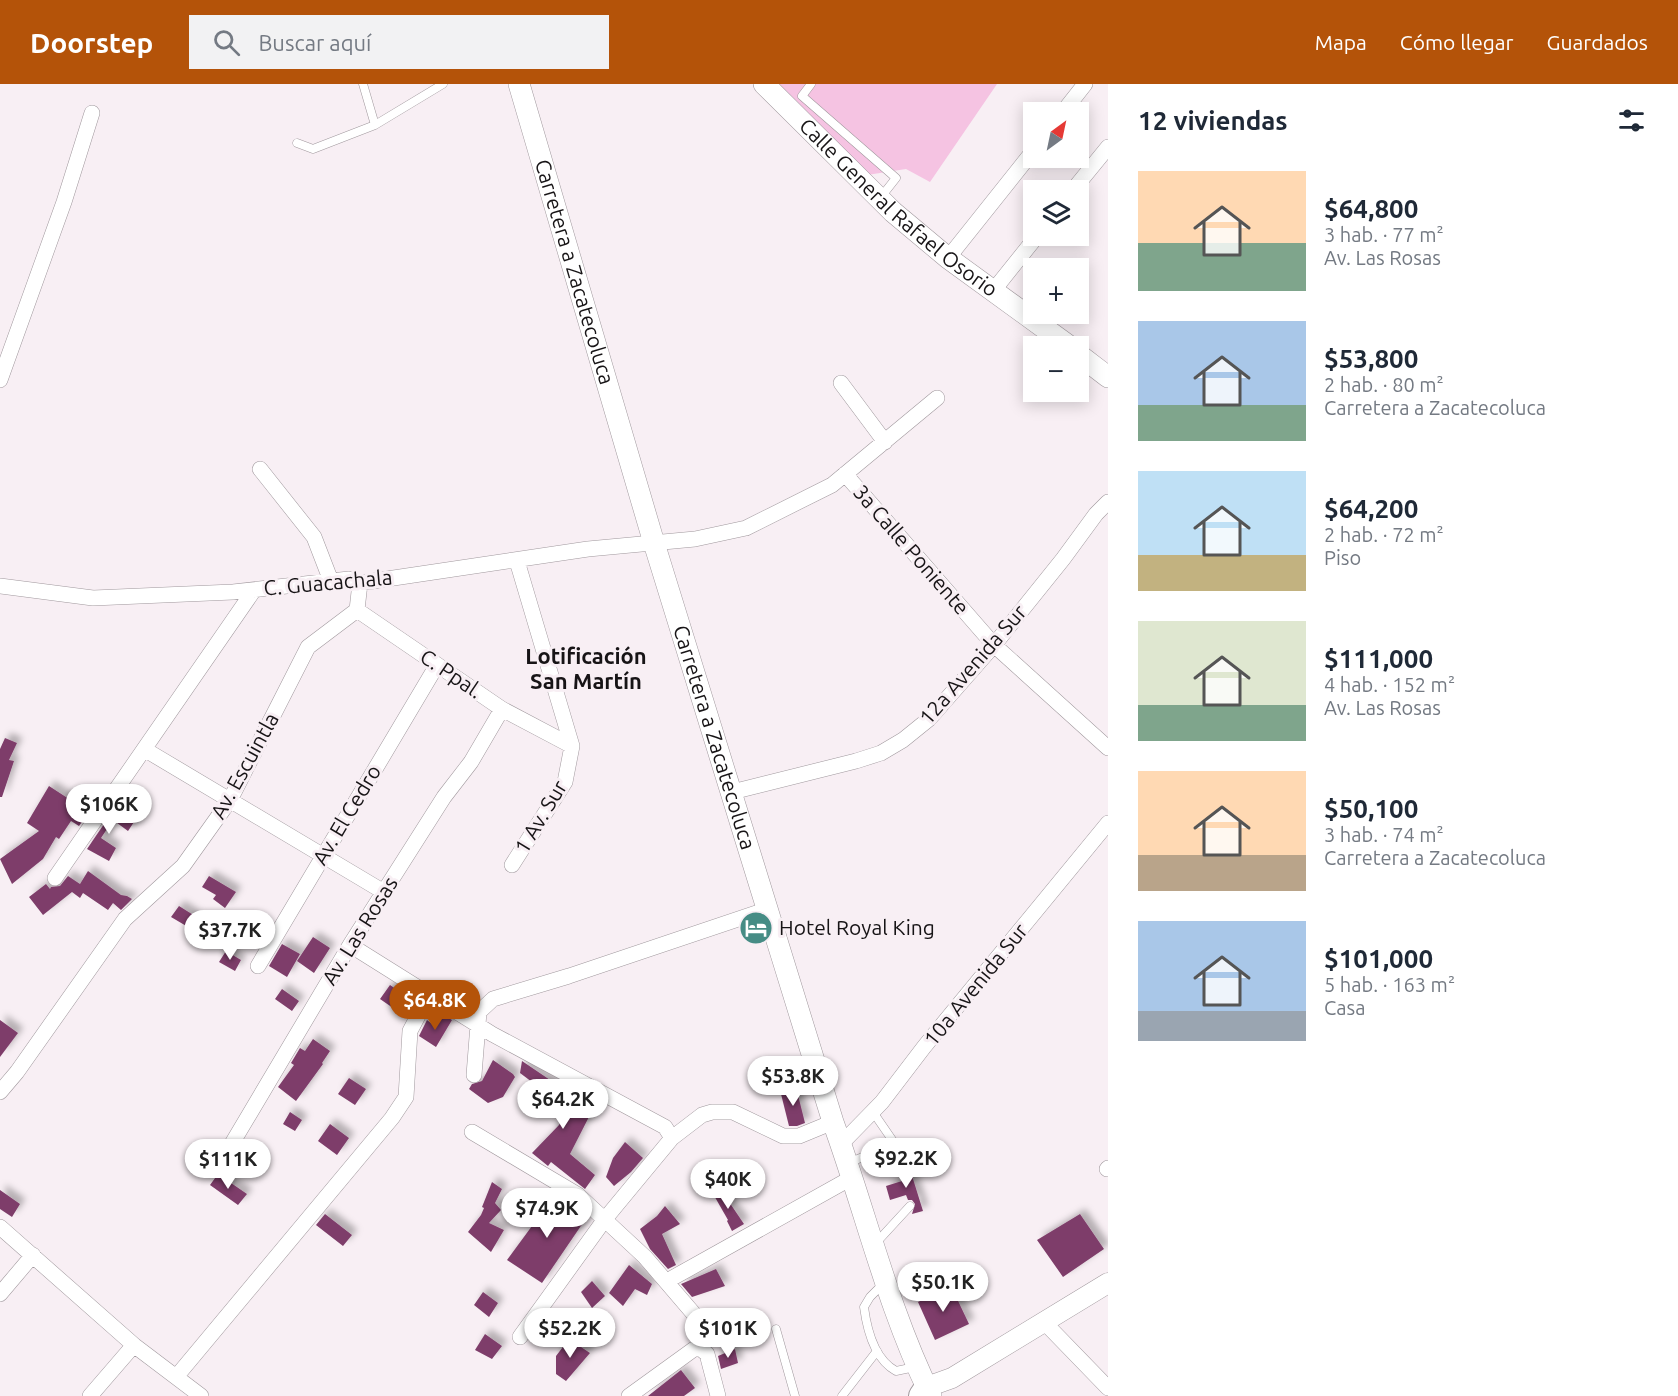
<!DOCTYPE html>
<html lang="es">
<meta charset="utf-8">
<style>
body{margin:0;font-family:Ubuntu,sans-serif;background:#f2f2f3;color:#1f2937;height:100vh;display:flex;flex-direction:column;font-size:22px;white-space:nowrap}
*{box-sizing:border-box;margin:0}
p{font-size:20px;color:#747a83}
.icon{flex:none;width:33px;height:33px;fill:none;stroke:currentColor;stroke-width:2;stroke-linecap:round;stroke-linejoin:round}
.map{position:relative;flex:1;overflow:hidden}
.sheet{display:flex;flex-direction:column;background:#fff;width:570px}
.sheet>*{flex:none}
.needle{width:39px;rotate:33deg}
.tools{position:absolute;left:1023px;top:18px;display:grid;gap:12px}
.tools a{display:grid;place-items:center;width:66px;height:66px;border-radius:0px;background:#fff;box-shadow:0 3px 15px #0003;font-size:30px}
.price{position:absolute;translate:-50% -51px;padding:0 14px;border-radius:21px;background:#fff;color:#222;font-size:20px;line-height:39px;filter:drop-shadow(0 2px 3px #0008)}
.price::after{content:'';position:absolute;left:50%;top:36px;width:18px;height:14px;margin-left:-9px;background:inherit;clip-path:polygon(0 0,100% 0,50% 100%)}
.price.on{background:#b45309;color:#fff}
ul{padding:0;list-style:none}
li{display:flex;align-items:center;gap:18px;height:150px;padding:0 30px}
li span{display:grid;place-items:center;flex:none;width:168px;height:120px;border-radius:0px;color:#555}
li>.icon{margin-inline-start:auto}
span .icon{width:72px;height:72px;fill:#fffc;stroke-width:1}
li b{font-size:26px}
h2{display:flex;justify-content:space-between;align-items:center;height:72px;padding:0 30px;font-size:26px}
header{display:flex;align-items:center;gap:36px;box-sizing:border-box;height:84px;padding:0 30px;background:#b45309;color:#fff}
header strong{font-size:28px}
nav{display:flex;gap:33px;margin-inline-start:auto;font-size:21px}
.search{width:420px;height:54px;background:#f2f2f3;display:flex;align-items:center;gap:15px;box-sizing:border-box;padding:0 21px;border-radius:0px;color:#747a83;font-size:22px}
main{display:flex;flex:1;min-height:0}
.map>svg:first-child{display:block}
.green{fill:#f5c3e2}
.building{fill:#7e3e6a;filter:url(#shadow)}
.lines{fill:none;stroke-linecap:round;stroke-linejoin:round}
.service-casing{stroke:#a0989d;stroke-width:9}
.minor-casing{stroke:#a0989d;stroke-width:16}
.tertiary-casing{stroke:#a0989d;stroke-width:21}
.secondary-casing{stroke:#a0989d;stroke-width:22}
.primary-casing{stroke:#a0989d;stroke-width:26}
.service{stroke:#fff;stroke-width:8}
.minor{stroke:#fff;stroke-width:15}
.tertiary{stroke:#fff;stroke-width:20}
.secondary{stroke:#fff;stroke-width:21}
.primary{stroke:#fff;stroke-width:24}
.labels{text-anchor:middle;stroke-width:6;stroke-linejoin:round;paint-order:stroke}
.street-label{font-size:21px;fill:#171416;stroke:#f8eff4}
.poi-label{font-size:21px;fill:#171416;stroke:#f8eff4;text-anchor:start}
.neighbourhood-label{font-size:22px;font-weight:bold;fill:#171416;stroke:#f8eff4}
</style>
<header>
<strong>Doorstep</strong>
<div class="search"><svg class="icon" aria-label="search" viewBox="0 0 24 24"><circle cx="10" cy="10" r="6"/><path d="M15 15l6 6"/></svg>Buscar aquí</div>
<nav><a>Mapa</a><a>Cómo llegar</a><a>Guardados</a></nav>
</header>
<main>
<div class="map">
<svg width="1108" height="1312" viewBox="0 0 1108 1312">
<defs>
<filter id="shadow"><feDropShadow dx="5.5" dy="-5.5" stdDeviation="3" flood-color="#0004"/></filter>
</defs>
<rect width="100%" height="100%" fill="#f8eff4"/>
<path class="green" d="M777,0h220l-67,98 -24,-13 -39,6z"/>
<path class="building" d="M5,654l12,5 -8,17 5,1 -12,36h-2v-48z
M49,702l40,26 -10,14 -8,-5 -12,18 -3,-2 -13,22 -31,25 -12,-25 39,-28 -12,-8z
M115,724l19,14 -6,9 -15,-11 -12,18 15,10 -7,13 -22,-12z
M88,787l33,24 6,1 5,3 -11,11 -8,-7 -5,7 -25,-17 -3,5 -8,-6 -29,23 -14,-18 17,-13 4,5 1,-2 9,-1 8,-10 12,8z
M209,792l27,16 -11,16 -12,-9 3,-4 -14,-8z
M179,822l16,10 -7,11 -17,-10z
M313,853l17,11 -16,25 -17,-12z
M282,860l18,10 -13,23 -18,-11z
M226,867l15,9 -6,11 -16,-9z
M390,901l13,9 -10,14 -13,-9z
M282,905l17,12 -7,10 -17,-12z
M444,931l8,5 -16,27 -17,-11 8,-16 9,7z
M0,936l18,13 -18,24z
M313,955l17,12 -8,12 1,1 -27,37 -18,-14 16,-22 -3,-2 9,-15 5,3z
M493,976l20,14 2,3 -12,20 -15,6 -19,-14 3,-5 10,-3z
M522,977l71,48 -23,45 25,21 -10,14 -34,-27 -3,4 -16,-13 27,-28 9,-16 -48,-36z
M349,994l17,11 -11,16 -17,-11z
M796,1003l9,36 -8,3h-8l-9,-36z
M290,1028l12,8 -7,11 -12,-7z
M330,1040l19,14 -12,17 -19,-14z
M625,1058l18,16 -12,14 -17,14 -8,-9 7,-19z
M897,1080l6,4 6,-2 14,45 -11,3 3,-10 -3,-4h-4l-2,-5 -16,5 -4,-14 16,-5z
M218,1090l29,20 -9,11 -28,-20z
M492,1098l10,7 -7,14 6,7 -12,13 15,7 -13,22 -23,-20 13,-17 3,-7 -2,-1z
M719,1103l25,37 -12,7 -5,-10 1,-1 -16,-28z
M0,1106l20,14 -8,13 -12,-8z
M554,1112l33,21 -45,66 -35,-23z
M665,1122l15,18 -18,10 14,31 -8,4 -18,-20 -10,-20 17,-13z
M325,1130l27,21 -9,11 -27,-21z
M1080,1130l24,35 -41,28 -26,-37z
M629,1181l23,19 -5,11 -12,-6 -12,17 -14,-13z
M716,1185l9,17 -33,11 -11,-13z
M592,1197l13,15 -13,12 -11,-16z
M951,1202l18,38 -34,16 -17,-38z
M483,1208l15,11 -9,14 -15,-12z
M485,1250l17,12 -10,13 -17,-9z
M569,1255l21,14 -24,28 -10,-7v-18z
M735,1265l3,14 -17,6 -3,-13z
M681,1286l14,18 -11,8h-36z"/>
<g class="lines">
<defs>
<path id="service" d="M363,0l12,41
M811,0l-9,12 94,82 -15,19
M297,59l16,6 62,-24 68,-41
M873,1028l22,32
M848,1079l47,-19 9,18
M875,1160l35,-38
M884,1199l-14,14 -6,10c3,23 10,52 32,64l19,-4
M776,1245l19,67
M842,1312l35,-45"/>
<path id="minor" d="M1063,28l22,-28
M1073,106l35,-43
M948,174l86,-108
M993,207l44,-55
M0,296l64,-178 28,-89
M841,299l44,59
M260,385l54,68 17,44
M845,390l149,171 114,103
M360,499l-3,27 145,99 70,37
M0,502l93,12 140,-6 116,-13 11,4 228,-34 107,-10 51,-11 86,-43 105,-87
M144,665l240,143
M732,708l124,-31 25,-8 22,-13 26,-21 65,-74 69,-86 33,-45 12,-12
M512,781l53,-83 7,-36 -55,-185
M55,794l199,-288
M350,861l142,89 173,93 7,11
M258,882l179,-301
M474,991l5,-63 14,-13 76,-23 199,-67
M0,1008l17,-20 108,-153 58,-53 47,-66 78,-153 49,-37
M472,1048l106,63 67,62 48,56
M841,1060l41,-42 42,-55 184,-224
M224,1073l126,-212 94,-148 27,-35 31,-53
M1107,1085l1,-1
M0,1143l135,119 66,50
M667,1197l186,-104
M0,1210l33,-39
M1045,1239l63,65
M520,1253l85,-118 67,-81 30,-23 10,-3h21l50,24h16l34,-14
M176,1293l216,-259 14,-21 4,-66 19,-36
M90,1312l44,-51
M629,1312l65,-47h7l6,5 11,42"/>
<path id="tertiary" d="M927,1303l25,-9 156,-95"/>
<g id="secondary">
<path id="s1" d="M519,0l135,459 179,579c33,91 55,187 98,274"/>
<path id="s2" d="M764,0l129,128 55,46 121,88"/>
<path d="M1078,270l30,23"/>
</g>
<path id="primary" d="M921,1312l6,-9"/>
</defs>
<use href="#service" class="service-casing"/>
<use href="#minor" class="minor-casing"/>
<use href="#tertiary" class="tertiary-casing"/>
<use href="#secondary" class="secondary-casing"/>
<use href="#primary" class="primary-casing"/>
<use href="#service" class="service"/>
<use href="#minor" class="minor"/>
<use href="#tertiary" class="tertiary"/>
<use href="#secondary" class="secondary"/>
<use href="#primary" class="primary"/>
</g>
<defs>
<symbol id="hotel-disc" viewBox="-11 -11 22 22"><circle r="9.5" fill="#468c85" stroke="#f8eff4"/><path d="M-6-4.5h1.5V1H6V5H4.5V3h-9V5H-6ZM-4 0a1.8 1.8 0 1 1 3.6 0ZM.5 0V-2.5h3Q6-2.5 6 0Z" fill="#fff"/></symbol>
</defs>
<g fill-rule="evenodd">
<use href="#hotel-disc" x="737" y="825" width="38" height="38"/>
</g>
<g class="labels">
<g class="street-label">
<text dy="7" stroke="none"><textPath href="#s2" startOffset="183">Calle General Rafael Osorio</textPath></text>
<text dy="7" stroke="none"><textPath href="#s1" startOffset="196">Carretera a Zacatecoluca</textPath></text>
<text transform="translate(911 466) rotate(49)" y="7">3a Calle Poniente</text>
<text transform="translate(328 499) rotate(-5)" y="7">C. Guacachala</text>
<text transform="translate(973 581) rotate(-49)" y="7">12a Avenida Sur</text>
<text transform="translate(451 590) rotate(34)" y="7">C. Ppal.</text>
<text dy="7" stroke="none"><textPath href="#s1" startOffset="682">Carretera a Zacatecoluca</textPath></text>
<text transform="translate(245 682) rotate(-61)" y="7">Av. Escuintla</text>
<text transform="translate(347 731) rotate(-59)" y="7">Av. El Cedro</text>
<text transform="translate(541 733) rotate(-59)" y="7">1 Av. Sur</text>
<text transform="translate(360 847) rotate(-58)" y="7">Av. Las Rosas</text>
<text transform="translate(976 901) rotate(-51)" y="7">10a Avenida Sur</text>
</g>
<g class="poi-label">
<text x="779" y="851">Hotel Royal King</text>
</g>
<g class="neighbourhood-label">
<text x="586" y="580">Lotificación<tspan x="586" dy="25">San Martín</tspan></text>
</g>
</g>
</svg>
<div class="tools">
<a><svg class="needle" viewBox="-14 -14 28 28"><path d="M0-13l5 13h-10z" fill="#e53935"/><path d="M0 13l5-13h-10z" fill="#747a83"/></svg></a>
<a><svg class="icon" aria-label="layers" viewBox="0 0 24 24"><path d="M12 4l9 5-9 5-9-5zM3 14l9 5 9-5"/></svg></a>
<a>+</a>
<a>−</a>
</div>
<b class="price" style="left:109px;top:751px">$106K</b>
<b class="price" style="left:230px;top:877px">$37.7K</b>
<b class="price on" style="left:435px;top:947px">$64.8K</b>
<b class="price" style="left:793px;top:1023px">$53.8K</b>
<b class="price" style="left:563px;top:1046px">$64.2K</b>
<b class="price" style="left:906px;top:1105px">$92.2K</b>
<b class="price" style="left:228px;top:1106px">$111K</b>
<b class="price" style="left:728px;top:1126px">$40K</b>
<b class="price" style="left:547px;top:1155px">$74.9K</b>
<b class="price" style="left:943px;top:1229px">$50.1K</b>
<b class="price" style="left:570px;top:1275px">$52.2K</b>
<b class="price" style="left:728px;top:1275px">$101K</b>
</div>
<section class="sheet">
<h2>12 viviendas<svg class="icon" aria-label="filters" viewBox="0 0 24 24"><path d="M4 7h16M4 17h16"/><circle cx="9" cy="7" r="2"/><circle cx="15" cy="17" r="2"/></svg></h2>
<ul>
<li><span style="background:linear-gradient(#ffd9b3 60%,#7fa58c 0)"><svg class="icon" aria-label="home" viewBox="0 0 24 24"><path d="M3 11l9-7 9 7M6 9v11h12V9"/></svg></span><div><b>$64,800</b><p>3 hab. · 77 m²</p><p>Av. Las Rosas</p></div></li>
<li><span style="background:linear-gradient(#a9c7e8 70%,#7fa58c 0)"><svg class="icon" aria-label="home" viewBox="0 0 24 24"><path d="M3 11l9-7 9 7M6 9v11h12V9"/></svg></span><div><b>$53,800</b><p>2 hab. · 80 m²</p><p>Carretera a Zacatecoluca</p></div></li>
<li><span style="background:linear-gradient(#bfe0f5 70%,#c2b280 0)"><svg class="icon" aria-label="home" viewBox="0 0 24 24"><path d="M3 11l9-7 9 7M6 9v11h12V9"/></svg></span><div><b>$64,200</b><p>2 hab. · 72 m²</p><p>Piso</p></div></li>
<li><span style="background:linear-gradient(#dfe7d0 70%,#7fa58c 0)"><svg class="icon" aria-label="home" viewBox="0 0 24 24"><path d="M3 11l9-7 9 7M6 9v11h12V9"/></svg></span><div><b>$111,000</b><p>4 hab. · 152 m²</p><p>Av. Las Rosas</p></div></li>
<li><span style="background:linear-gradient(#ffd9b3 70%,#b9a48a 0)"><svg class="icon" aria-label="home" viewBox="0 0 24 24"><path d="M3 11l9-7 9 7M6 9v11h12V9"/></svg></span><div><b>$50,100</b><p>3 hab. · 74 m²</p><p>Carretera a Zacatecoluca</p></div></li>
<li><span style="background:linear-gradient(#a9c7e8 75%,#9aa5b1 0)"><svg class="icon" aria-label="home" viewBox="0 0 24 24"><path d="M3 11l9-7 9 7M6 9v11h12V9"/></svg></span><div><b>$101,000</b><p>5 hab. · 163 m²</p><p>Casa</p></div></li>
</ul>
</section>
</main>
